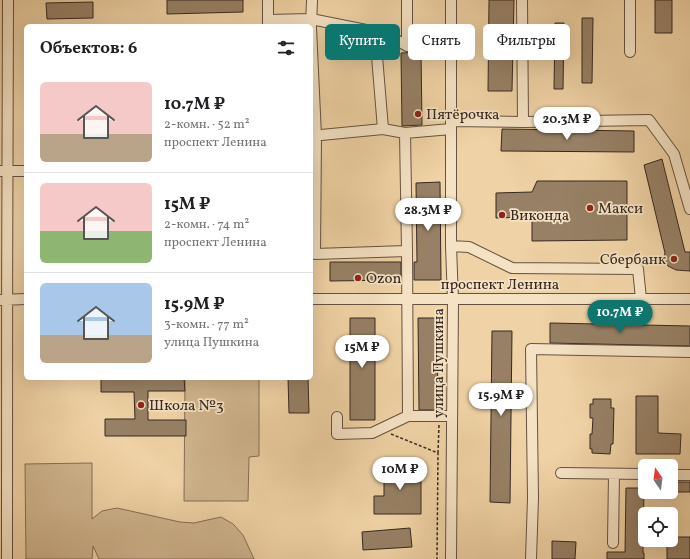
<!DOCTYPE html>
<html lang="ru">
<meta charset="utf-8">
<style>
body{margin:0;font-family:Vollkorn,serif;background:#f6f6f6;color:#202124;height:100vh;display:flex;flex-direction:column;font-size:15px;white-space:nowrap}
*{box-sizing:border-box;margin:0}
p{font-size:13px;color:#757577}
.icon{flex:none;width:22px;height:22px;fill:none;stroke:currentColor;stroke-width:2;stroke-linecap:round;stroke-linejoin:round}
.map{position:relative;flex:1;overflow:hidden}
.panel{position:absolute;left:24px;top:24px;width:289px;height:356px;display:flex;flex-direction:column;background:#fff;border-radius:6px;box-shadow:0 4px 16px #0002}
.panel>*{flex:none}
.banner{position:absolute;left:325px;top:24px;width:305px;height:36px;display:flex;gap:8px}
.needle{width:26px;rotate:346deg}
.controls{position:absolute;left:638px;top:459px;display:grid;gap:8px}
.controls a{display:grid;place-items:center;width:40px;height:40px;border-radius:6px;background:#fff;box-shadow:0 4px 16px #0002;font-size:20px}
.price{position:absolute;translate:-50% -34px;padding:0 9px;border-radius:14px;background:#fff;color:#222;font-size:13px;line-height:26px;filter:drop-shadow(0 1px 2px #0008)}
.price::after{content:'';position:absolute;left:50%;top:24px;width:12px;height:9px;margin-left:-6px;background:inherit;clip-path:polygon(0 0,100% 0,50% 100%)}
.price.active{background:#0f766e;color:#fff}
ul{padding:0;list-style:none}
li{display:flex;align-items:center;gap:12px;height:100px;padding:0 16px}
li+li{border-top:1px solid #e0e0e0}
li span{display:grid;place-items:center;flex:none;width:112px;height:80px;border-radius:6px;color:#555}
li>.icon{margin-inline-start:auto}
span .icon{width:48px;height:48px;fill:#fffc;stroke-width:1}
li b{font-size:17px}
h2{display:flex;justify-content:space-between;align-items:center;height:48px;padding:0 16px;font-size:17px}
.tag{padding:0 14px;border-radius:6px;background:#fff;box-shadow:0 4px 16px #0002;font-size:14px;line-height:36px}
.tag.active{background:#0f766e;color:#fff}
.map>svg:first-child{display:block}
.green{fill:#d0b58e;stroke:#846e57}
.building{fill:#978065;stroke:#372820}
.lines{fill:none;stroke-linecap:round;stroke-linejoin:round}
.minor-casing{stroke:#655241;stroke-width:12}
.path{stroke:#372820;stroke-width:1.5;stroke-dasharray:3 2;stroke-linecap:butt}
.minor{stroke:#f5e2c4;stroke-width:10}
.poi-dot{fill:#8f2418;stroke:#f5e2c4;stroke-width:1.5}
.labels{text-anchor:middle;stroke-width:3.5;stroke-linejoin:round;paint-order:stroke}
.poi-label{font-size:15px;fill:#372820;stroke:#f5e2c4;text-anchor:start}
.street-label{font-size:15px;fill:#372820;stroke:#f5e2c4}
</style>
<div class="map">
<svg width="690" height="559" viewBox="0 0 690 559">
<rect width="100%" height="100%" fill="#efd2a5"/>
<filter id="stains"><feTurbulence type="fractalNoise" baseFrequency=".005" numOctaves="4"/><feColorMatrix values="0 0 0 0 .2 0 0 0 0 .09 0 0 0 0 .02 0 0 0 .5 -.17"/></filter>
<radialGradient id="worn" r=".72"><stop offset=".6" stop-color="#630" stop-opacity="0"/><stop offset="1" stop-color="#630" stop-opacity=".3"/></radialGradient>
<path class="green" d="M185,378h74v78l-10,1 -1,44h-64z
M92,463v56l10,-8 15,-3 63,14 14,1 27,-6 12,7 10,11 11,24h-155l-6,-13 -1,13h-66l-1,-95z"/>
<path class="building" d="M167,0h76v12l-76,2z
M489,0h25l-2,91h-24z
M655,0h17v33h-17z
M93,2v16l-46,1 -1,-16z
M582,18h11l-1,65h-10z
M555,23h9l-1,66h-9z
M420,29h13v11h-13z
M421,52l1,73 -20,1 -1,-73z
M502,129l132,2v21l-133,-1z
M662,159l23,93h5v19l-14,-1 -8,-4 -4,-8 1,-5 -21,-88z
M537,181h90v59l-95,1v-24l-36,1v-25l36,-1z
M440,182l1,98h-27v-18h3l-1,-79z
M330,262h71v18l-71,1z
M350,318h25v102h-25z
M418,318h19l1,92h-19z
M550,323l140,3v20l-140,-3z
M492,331h20l-2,172 -20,-1z
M101,378h83l1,13h-37v29h38v16h-81v-17h30l-1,-27h-33z
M288,378h20l1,35h-20z
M636,396h22v37l23,1 -1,20h-44z
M593,399h18v9h3l-1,36h-2l-1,10 -18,-1v-4h-2v-15h2l1,-16h-3v-14h3z
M384,466h37v48h-47v-18h10z
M671,482h19v10h-19z
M626,488h18l-1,65h1v6h-37v-7h18z
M410,528l2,19 -49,3 -1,-18z
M671,537h19v22h-23v-19h4z
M552,541l24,1 -1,17h-23z"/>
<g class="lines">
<defs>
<path id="minor" d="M268,0v26
M407,0v46
M451,0v246l2,54 -2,259
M522,0l1,122
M630,0v52
M268,20l43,-1 75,15 21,12h44
M311,26l1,-26
M311,28l5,108 -1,118 92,-3 -2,-118 46,-4
M375,32l8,97
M451,121l72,1 126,-2 25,34 16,55
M311,136l72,-7 22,4
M0,171h26
M451,246l18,1 43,21 126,1 3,30
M311,299h379
M0,300l26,-1
M408,416h44
M337,417v17l35,-1 36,-17 -1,-165
M561,473l84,1
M671,475h19
M613,543l1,-69
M7,559c1,-186 -1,-373 1,-559
M531,559l2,-61 -2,-149 159,3"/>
</defs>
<use href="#minor" class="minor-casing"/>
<path class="path" d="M391,434l47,19 -1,106
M438,453l1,-28"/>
<use href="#minor" class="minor"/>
</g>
<g class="poi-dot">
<circle cx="418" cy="114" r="4"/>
<circle cx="590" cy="208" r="4"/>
<circle cx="502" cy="215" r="4"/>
<circle cx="674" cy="259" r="4"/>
<circle cx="358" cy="278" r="4"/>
<circle cx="141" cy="405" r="4"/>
</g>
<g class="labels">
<g class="poi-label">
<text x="426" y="119">Пятёрочка</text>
<text x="598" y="213">Макси</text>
<text x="510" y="220">Виконда</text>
<text x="666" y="264" text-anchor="end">Сбербанк</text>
<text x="366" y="283">Ozon</text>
<text x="149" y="410">Школа №3</text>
</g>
<g class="street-label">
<text x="500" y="289">проспект Ленина</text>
<text transform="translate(438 363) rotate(-90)" y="5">улица Пушкина</text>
</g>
</g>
<rect width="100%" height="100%" filter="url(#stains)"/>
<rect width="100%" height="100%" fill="url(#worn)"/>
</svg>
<div class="controls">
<a><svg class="needle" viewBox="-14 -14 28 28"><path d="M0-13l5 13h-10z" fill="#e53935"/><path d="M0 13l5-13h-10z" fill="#757577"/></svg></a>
<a><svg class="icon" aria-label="locate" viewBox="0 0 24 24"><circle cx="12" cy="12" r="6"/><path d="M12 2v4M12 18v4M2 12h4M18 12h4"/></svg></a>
</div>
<b class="price" style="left:567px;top:141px">20.3M ₽</b>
<b class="price" style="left:428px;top:232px">28.3M ₽</b>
<b class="price active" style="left:620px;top:334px">10.7M ₽</b>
<b class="price" style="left:362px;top:369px">15M ₽</b>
<b class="price" style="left:501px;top:417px">15.9M ₽</b>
<b class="price" style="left:400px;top:491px">10M ₽</b>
<div class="banner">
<a class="tag active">Купить</a>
<a class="tag">Снять</a>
<a class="tag">Фильтры</a>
</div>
<section class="panel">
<h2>Объектов: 6<svg class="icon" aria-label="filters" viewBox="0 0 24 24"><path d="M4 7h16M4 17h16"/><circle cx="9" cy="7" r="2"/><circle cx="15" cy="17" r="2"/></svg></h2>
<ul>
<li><span style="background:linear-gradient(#f6c9c9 65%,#b9a48a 0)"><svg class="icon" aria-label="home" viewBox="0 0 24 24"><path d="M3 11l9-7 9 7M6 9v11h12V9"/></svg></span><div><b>10.7M ₽</b><p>2-комн. · 52 m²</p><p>проспект Ленина</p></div></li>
<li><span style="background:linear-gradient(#f6c9c9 60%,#8fb573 0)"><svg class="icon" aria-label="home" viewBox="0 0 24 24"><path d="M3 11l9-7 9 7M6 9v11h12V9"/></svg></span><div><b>15M ₽</b><p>2-комн. · 74 m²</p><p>проспект Ленина</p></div></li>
<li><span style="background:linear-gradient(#a9c7e8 65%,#b9a48a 0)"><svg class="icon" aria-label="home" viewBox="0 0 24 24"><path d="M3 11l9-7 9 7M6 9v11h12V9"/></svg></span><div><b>15.9M ₽</b><p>3-комн. · 77 m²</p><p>улица Пушкина</p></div></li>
</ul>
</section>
</div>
